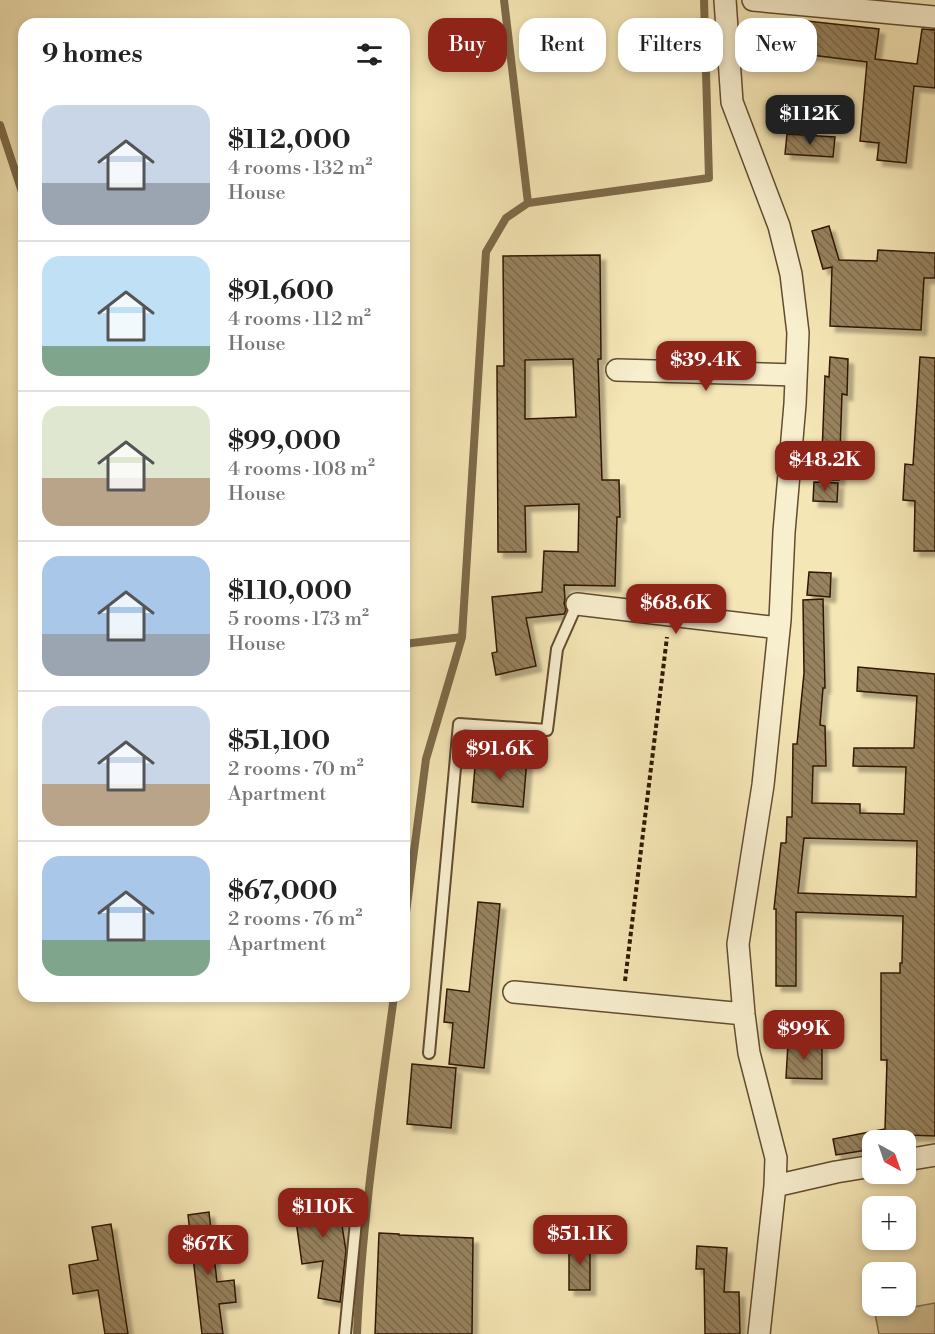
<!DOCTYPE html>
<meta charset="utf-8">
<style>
body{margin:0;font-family:"Libre Bodoni",serif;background:#f2f2f2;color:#222;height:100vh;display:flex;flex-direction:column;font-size:22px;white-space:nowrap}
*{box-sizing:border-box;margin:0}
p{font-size:20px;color:#767676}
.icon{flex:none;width:33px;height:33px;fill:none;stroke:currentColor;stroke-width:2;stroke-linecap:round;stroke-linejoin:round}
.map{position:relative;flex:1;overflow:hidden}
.details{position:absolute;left:18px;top:18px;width:392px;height:984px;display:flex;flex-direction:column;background:#fff;border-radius:18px;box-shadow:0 3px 9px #0003}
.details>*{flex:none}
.hud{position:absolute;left:428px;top:18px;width:417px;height:54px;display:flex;gap:12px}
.needle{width:39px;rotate:140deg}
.buttons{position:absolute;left:862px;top:1130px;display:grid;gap:12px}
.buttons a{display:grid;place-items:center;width:54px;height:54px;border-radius:12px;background:#fff;box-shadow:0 3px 9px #0003;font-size:30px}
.price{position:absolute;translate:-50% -51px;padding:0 14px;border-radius:12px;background:#8f2418;color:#fff;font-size:20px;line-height:39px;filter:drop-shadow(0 2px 3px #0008)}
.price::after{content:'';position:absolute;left:50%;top:36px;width:18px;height:14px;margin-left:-9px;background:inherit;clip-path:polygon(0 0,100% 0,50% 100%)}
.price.current{background:#222;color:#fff}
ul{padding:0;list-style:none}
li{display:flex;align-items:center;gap:18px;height:150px;padding:0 24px}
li+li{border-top:2px solid #e0e0e0}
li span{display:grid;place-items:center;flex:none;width:168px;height:120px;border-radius:18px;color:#555}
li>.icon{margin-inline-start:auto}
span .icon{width:72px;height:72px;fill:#fffc;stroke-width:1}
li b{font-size:26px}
h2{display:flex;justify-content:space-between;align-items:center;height:72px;padding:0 24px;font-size:26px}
.chip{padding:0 21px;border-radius:18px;background:#fff;box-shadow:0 3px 9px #0003;font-size:21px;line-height:54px}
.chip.current{background:#8f2418;color:#fff}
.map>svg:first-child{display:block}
.grass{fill:#d4c397;stroke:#826e4c;stroke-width:1.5}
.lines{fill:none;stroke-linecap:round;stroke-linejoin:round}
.stream{stroke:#7e6a49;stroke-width:8}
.building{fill:url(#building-back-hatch);stroke:#311802;stroke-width:1.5;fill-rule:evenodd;filter:url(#shadow)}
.service-casing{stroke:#624c2f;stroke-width:14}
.minor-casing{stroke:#624c2f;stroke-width:24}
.path{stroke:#311802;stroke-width:4;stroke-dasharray:4.5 3;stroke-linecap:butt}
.service{stroke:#f8efcf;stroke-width:10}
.minor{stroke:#f8efcf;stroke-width:21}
</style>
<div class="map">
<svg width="935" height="1334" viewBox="0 0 935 1334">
<defs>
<pattern id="building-back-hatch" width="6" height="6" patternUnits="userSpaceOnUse" patternTransform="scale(1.5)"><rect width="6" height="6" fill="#97835f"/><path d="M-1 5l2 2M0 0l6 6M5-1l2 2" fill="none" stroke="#7c6a4c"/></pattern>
<filter id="shadow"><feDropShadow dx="5.5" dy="5.5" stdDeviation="1.5" flood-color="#0004"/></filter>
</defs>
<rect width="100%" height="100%" fill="#f5e6b5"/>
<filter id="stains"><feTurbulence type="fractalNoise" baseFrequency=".00333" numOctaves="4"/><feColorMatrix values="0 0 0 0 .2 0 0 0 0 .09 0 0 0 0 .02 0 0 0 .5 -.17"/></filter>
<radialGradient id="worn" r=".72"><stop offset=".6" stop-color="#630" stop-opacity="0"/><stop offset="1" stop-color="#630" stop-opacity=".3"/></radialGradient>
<path class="grass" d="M935,1303v31h-56l-4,-20z"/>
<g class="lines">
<path class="stream" d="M0,125l24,73
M528,203l181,-25 -5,-178
M404,644l58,-7
M404,928l22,-169 36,-122 24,-385 20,-34 22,-15 -24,-203
M357,1334c5,-113 22,-226 37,-338"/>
</g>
<path class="building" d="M807,21l72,8 -4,30 42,5 5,-35 13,1v58l-21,-2 -8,77 -29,-3 2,-17 -19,-2 7,-79 -64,-8z
M787,134l48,3 -2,20 -48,-3z
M829,226l10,34 38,1 1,-11 57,3v25h-11l-3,52 -91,-4 2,-59 -9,2 -11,-38z
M600,255l1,104h-3l4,121h17l1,37h-3l-2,69 -51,-1 1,15 -1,3 2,7 -2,4 -38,4 10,48 -40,9 -4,-22 5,-1 -5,-55 50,-5 2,-41 34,1 1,-48 -54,2 1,46h-28l-1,-186h7l-1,-110zM573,359l3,58 -51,2v-59z
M830,357l18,2 -1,36 -5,-1 -3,86h-18l4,-104 4,1z
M920,357l15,1v193h-21l1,-50 -12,-1 2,-36 8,1z
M814,482l24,1 -1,19 -24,-1z
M809,572l22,1 -1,24 -23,-2z
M823,599l2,89h-2l-3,37 5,1 1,40h-13l-1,37 48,1v9l44,1 2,-47 -53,-1 1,-18h60l3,-52 -60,-5 1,-24 77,7v462l-28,-1 1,9h-2v-4h-33v9l-37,6 -3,-16 52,-10 2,-69h-6v-87h19v-10h2l1,-47 -107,-4v74h-20v-77h-2l7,-66h5l1,-26h5l1,-73h4l7,-71 -1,-73zM804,838l113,3 -1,56 -118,-4z
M476,755l51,4 -4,48 -51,-5z
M478,902l22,2 -16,164 -35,-4 4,-41 -9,-1 3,-33 22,3z
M788,1043l34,1v35l-36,-1z
M412,1064l44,4 -5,60 -44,-4z
M346,1192l3,20 -9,1 6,38 -6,51 -22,-4 5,-37 -21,3 -9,-65z
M209,1212l8,70 17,-2 2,22 -17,2 4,30h-21l-14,-119z
M111,1224l17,110h-23l-7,-44 -25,4 -4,-29 29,-5 -6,-33z
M379,1233l20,1v1l74,3 -1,96h-97z
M569,1241h21v49h-21z
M697,1246l30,2 -3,44h15l1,42h-35l-1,-65h-8z"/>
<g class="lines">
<defs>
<path id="service" d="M429,1053l30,-329 88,6 10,-81 20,-45
M345,1334l12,-123"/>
<path id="minor" d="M725,0l7,102 47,124 12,48 7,59 -3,71 -11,128 -4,88 -17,165 -25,159 6,70 5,39 27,105 -1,28 -16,148
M753,0l182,17
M617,370l179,5
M577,604l202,24
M514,992l230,22
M906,1160l29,-5
M775,1186l61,-14 37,-6"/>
</defs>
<use href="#service" class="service-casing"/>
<use href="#minor" class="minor-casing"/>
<path class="path" d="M625,981l42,-344"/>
<use href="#service" class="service"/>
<use href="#minor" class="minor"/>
</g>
<rect width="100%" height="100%" filter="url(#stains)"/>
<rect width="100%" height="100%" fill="url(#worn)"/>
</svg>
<div class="buttons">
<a><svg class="needle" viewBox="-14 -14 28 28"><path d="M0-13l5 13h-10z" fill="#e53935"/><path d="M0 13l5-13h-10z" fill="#767676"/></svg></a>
<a>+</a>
<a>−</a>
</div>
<b class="price current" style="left:810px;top:146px">$112K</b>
<b class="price" style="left:706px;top:392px">$39.4K</b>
<b class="price" style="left:825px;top:492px">$48.2K</b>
<b class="price" style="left:676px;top:635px">$68.6K</b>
<b class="price" style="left:500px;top:781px">$91.6K</b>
<b class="price" style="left:804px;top:1061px">$99K</b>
<b class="price" style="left:323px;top:1239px">$110K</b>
<b class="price" style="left:580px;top:1266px">$51.1K</b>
<b class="price" style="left:208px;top:1276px">$67K</b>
<div class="hud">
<a class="chip current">Buy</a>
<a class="chip">Rent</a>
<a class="chip">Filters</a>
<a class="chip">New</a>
</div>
<section class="details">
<h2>9 homes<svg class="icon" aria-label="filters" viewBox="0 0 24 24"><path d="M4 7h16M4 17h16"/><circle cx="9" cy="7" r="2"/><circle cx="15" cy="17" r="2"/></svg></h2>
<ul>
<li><span style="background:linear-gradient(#c9d6e8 65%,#9aa5b1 0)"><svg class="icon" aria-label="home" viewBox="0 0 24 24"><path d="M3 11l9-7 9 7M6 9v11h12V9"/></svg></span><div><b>$112,000</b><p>4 rooms · 132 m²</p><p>House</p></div></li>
<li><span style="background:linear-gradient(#bfe0f5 75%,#7fa58c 0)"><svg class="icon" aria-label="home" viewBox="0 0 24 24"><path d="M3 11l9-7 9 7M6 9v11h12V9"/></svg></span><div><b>$91,600</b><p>4 rooms · 112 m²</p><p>House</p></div></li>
<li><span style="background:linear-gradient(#dfe7d0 60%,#b9a48a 0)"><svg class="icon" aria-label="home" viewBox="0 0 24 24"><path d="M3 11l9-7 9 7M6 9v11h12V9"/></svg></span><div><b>$99,000</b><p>4 rooms · 108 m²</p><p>House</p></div></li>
<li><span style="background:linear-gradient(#a9c7e8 65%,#9aa5b1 0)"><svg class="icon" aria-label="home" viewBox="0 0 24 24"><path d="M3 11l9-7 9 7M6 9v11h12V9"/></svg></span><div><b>$110,000</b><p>5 rooms · 173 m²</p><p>House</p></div></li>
<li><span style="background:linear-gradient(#c9d6e8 65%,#b9a48a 0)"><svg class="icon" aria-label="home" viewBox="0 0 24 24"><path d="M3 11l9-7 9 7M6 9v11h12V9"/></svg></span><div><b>$51,100</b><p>2 rooms · 70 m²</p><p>Apartment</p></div></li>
<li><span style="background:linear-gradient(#a9c7e8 70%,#7fa58c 0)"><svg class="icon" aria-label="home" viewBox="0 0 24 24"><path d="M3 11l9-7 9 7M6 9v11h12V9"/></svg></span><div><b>$67,000</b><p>2 rooms · 76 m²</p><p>Apartment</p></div></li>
</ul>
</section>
</div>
